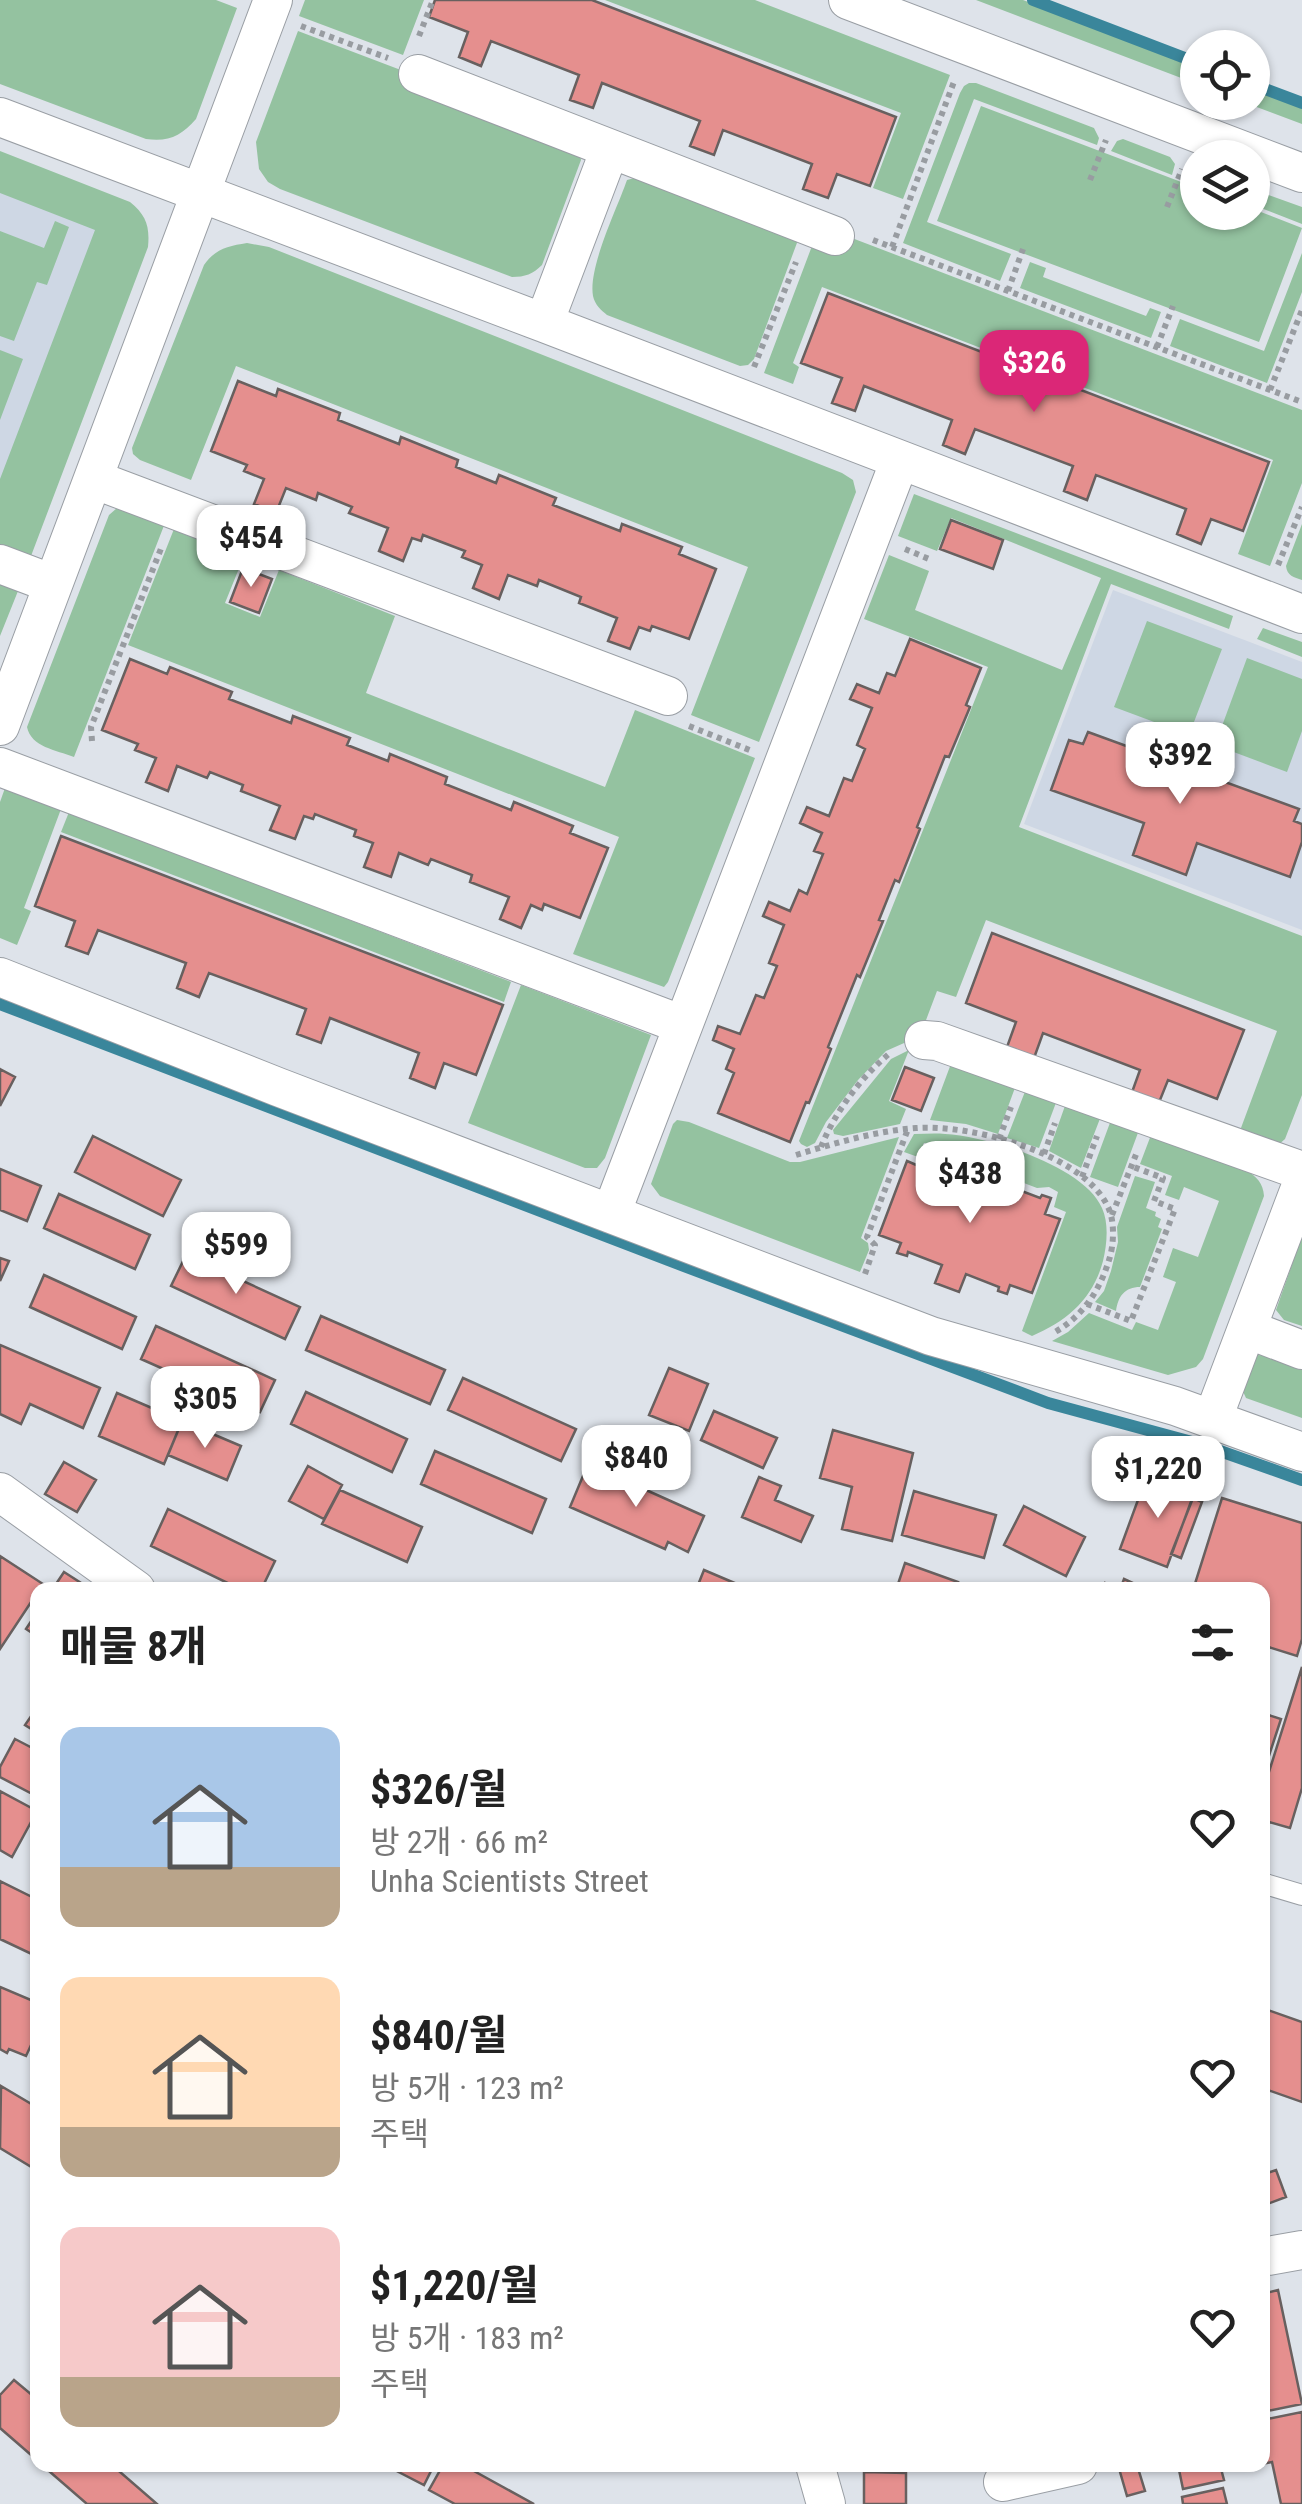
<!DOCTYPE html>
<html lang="ko">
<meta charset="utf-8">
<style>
body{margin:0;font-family:"Roboto Condensed","Noto Sans KR",sans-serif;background:#f6f6f6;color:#222;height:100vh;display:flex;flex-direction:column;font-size:38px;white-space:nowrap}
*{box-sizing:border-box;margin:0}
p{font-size:32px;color:#767676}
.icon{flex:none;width:55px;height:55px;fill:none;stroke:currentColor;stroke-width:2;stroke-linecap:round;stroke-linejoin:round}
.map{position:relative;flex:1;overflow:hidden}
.details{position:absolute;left:30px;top:1582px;width:1240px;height:890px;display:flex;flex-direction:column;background:#fff;border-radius:20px;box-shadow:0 2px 8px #0004}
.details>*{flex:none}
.buttons{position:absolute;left:1180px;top:30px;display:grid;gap:20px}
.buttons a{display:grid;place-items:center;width:90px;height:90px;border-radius:50%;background:#fff;box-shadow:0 2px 8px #0004;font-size:50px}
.price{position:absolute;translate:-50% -85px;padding:0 22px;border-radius:20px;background:#fff;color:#222;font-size:32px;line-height:65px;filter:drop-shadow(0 2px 5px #0008)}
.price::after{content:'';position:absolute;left:50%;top:60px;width:30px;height:22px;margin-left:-15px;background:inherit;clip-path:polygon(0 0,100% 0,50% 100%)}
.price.on{background:#db2777;color:#fff}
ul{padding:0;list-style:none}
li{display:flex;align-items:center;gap:30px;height:250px;padding:0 30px}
li span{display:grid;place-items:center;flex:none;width:280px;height:200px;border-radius:20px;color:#555}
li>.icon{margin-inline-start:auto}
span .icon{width:120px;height:120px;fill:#fffc;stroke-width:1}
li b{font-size:42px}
h2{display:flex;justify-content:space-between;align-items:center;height:120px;padding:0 30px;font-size:42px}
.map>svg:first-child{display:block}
.built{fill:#ced7e4}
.green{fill:#94c2a0}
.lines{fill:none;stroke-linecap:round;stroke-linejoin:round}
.stream{stroke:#3a869b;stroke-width:12}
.building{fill:#e58f8e;stroke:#68605f;stroke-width:2.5}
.lane-casing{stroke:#999ea4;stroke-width:22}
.street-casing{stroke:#999ea4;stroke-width:40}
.path{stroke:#989ca1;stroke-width:6;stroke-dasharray:5 5;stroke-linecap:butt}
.lane{stroke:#fff;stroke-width:20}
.street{stroke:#fff;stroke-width:38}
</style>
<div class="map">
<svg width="1302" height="2504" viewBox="0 0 1302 2504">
<rect width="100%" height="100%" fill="#dee3ea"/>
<path class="built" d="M0,184l110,43 -110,280z
M1113,590l189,72v268l-278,-106z"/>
<path class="green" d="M0,0h216l21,8 -41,111c-15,17 -27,23 -50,20l-146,-55z
M305,0h119l-21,55 -104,-39z
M605,0h150l195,75 -47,124 -30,-11 28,-75z
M976,0h47l174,66v18z
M298,31l116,44 166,80 1,5 -39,105c-9,9 -17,12 -30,12l-232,-88 -12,-7 -9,-13 -3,-27z
M969,83h7l118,45 5,10 -2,7 -123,-46 -47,123 84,32 -11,27 -97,-38 57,-150 4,-7z
M1253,87l49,19v18l-56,-21 6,-1z
M981,106l216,82 1,24h54l1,-3 49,19 -43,114 -322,-121z
M1123,139l47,18 5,7 -3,11 -61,-24 6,-10z
M0,151l130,51c16,13 20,24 18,45l-117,309 -31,-12v-65l95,-249 -95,-37z
M646,175l155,57 -47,127 -6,6 -8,1 -133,-51c-6,-5 -12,-10 -14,-19 -5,-29 24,-87 34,-116z
M1252,189l50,18v17l-49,-19z
M55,221l14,6 -22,58 -10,-3 -23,59 -14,-5v-105l44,17z
M844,235l458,175v73l-32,83 -32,-12 35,-94 -451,-173 -29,76 6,4 -6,17 -29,-11 51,-135z
M247,243l22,4 573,226 11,7 3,12 -97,250 -68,-27 57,-148 -512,-201 -45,114 -51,-20 -7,-6 -1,-6 72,-183c11,-16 24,-19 43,-22z
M1302,253v39l-35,91 -97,-37 10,-27 84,32z
M1030,262l16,6 -3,9 103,39 4,-8 11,4 -10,26 -131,-50z
M0,350l23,9 -23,61z
M914,494l319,122 -4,13 -118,-45 -92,243 283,109v159l-17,44 -8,7 -39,-10 39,-105 -291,-111 -30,77 -19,-6 -17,45 -34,15 -28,29 -32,42 -11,21 -8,4 -6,-3 -2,-3 189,-474 -124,-48 25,-64 40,16 -14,39 147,60 39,-92 -150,-60 -14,33 -39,-15z
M117,508l14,1 34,14 -91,234c-18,-7 -43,-10 -47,-30l82,-212z
M1302,524v56c-8,-3 -15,-4 -16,-14z
M174,529l70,27 -19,47 35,14 19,-47 116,46 -29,77 239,94 30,-77 120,48 -87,224 -4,5 -91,-33 46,-117 -491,-192z
M0,583l18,8 -18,45z
M1147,621l75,28 -33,86 -75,-28z
M1263,628l39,14v15l-45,-18z
M1247,658l55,21v52l-15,41 -72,-27z
M5,788l56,21 -37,99 7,3 -14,34 -17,-7v-136z
M69,812l442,170 -7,20 -443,-170z
M521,985l130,50 -46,123 -8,10h-12l-117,-45z
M909,1050l-20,51 17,8 -6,15 -57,12 -9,-2 -1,-4 58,-71z
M952,1061l64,24 -18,49 -32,-10 -36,-4z
M1026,1089l31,11 -18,48 -32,-10z
M1066,1103l35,13 -20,52 -32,-17z
M677,1120l12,2 101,40h10l99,-25 -38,101 7,5 1,7 -9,22 -200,-76 -9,-12 22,-60z
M1111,1120l28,10 -21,57 -28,-10z
M914,1134c10,0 21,-1 31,0 42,2 139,32 157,74 7,15 5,37 1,53 -10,38 -36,60 -71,75l-10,-5 44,-119 -12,-5 4,-15 -9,-5 -12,1 -94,-36 -5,-8 -14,-1 -6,14 -14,-5z
M1151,1135l95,35c11,7 17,13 18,26l-61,163 -7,8 -28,8 -116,-34 16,-9 21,-19 43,17 4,-8 22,8 18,-48 -13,-5 10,-29 25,9 21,-56 -35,-14 -5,13 -14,-5 7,-19 -32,-12z
M1135,1176l20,6 -9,26 10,4 -1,4 6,3 -3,8 4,2 -22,58c-15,0 -22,9 -24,24l-21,-9 9,-11 7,-20 7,-29 -1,-15z
M1302,1236v90l-18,-6 -8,-10z
M1258,1355l15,1 29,11v51l-56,-20 -6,-13 9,-23z"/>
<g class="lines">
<path class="stream" d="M1033,0l165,63
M1252,84l50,19
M0,1004l668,256 380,143 155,42 99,35"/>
</g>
<path class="building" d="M435,0h157l304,117 -26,69 -33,-12 -9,24 -25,-9 9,-25 -89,-34 -9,25 -24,-9 10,-25 -98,-38 -9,25 -23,-8 9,-25 -88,-34 -10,25 -22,-9 9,-25 -39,-15z
M828,293l441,169 -26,69 -32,-12 -10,25 -24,-10 9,-25 -90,-34 -9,25 -23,-9 9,-25 -98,-37 -10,25 -22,-9 9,-25 -88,-34 -9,25 -23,-8 10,-25 -41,-15z
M238,381l38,15 2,-7 62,24 -2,7 61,24 2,-7 57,23 -2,7 40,16 3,-8 57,23 -3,7 67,26 2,-7 60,23 -3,7 37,15 -27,70 -37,-13 -2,5 -11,-4 -9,22 -22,-8 9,-23 -38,-15 2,-6 -42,-17 -2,6 -29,-11 -9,24 -26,-11 9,-23 -20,-8 3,-6 -42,-16 -2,6 -9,-3 -9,23 -24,-10 9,-23 -39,-15 3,-6 -34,-14 -2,7 -30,-12 -10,25 -22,-9 10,-25 -20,-8 3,-6 -36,-14z
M951,520l52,20 -10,29 -53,-20z
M243,568l29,11 -13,34 -29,-11z
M910,639l71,29 -15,37 4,2 -21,50 -4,-1 -28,71 3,2 -21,53 -4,-2 -16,40 4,1 -23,56 -3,-2 -29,72 3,2 -22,54 -3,-1 -16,40 -72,-29 16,-40 -8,-4 8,-20 -21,-9 5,-14 22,8 16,-39 8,3 13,-32 -8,-3 15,-38 -21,-9 6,-14 21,9 9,-21 8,4 16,-40 -9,-3 8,-18 -22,-10 7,-16 22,9 15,-38 8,3 13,-32 -8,-4 15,-37 -22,-9 7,-15 22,9 8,-20 8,3z
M130,659l37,15 3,-7 62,25 -3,7 62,24 2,-7 57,22 -3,7 41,16 2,-7 57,23 -2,7 66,26 3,-8 59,24 -3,7 38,15 -28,70 -36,-14 -2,6 -11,-5 -10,23 -21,-9 9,-22 -39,-15 2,-7 -41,-16 -3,6 -29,-12 -8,24 -27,-10 9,-24 -19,-7 2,-6 -41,-16 -2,5 -9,-3 -9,23 -25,-9 10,-24 -39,-15 2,-6 -33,-13 -3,6 -30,-12 -9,25 -22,-9 10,-24 -21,-8 3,-6 -36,-14z
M1088,732l211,77 -5,12 8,3v18l-12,35 -93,-34 -11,32 -53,-20 11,-32 -93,-33 18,-50 14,4z
M61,836l442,169 -27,70 -32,-12 -9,25 -25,-10 9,-25 -89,-35 -9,25 -24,-9 9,-25 -97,-36 -10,24 -22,-9 9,-25 -88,-33 -10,24 -22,-8 9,-25 -40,-15z
M992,933l252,97 -27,69 -49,-19 -10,25 -27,-10 9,-25 -97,-37 -9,25 -27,-11 9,-25 -50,-19z
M905,1067l29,11 -13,33 -29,-11z
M0,1069l15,8 -15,29z
M93,1136l88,44 -18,36 -88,-44z
M927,1151l9,3 -2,4 106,40 2,-3 9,3 -6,16 15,5 -28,74 -22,-8 -3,9 -9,-3 1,-4 -33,-13 -7,18 -24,-9 7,-18 -34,-13 -1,4 -10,-3 4,-10 -22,-8 28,-74 14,6z
M0,1169l41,17 -14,35 -27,-11z
M59,1194l91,41 -15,34 -91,-41z
M186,1255l114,52 -15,32 -114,-53z
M0,1258l9,3 -9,20z
M44,1275l92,42 -14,32 -92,-42z
M321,1316l124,54 -15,34 -124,-54z
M156,1326l119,54 -15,32 -119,-53z
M0,1345l100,43 -17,40 -53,-24 -9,20 -21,-10z
M669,1368l39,16 -19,47 -40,-16z
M463,1378l113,51 -15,32 -113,-51z
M306,1392l101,47 -15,33 -101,-48z
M117,1393l65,28 -18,43 -65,-28z
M714,1411l63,27 -14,30 -62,-28z
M182,1421l59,25 -14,34 -59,-25z
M833,1430l80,23 -21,88 -50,-12 10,-42 -32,-9z
M435,1451l111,48 -14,34 -111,-49z
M64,1462l32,18 -19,32 -32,-18z
M588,1464l116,52 -16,36 -20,-10 -3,7 -95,-42z
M308,1466l34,19 -18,34 -35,-18z
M1162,1474l34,14 -29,79 -47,-18 22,-60 13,6z
M759,1477l22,9 -6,14 38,16 -12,26 -59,-25z
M340,1490l82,37 -15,35 -85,-38z
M914,1491l82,24 -12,43 -82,-23z
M1193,1498l9,4 -21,56 -10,-4z
M1222,1498l80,25v116l-5,17 -35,-11v-55h-69z
M1024,1506l61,31 -19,39 -62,-31z
M168,1509l107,52 -14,29h-19l-91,-44z
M0,1556l43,28 -43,65z
M905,1563l53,19 -3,8h-59z
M704,1570l47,20h-55z
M64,1572l28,18h-40z
M1124,1579l20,9 -1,2h-41l3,-7 15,7z
M38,1611v26l-12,-8z
M1302,1667v121l-12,40 -28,-8v-26z
M38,1706v27l-13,-8z
M1262,1713l19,6 -19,58z
M15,1739l23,12v46l-38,-20v-10z
M0,1791l37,20 -25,46 -12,-7z
M0,1881l38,19v57l-38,-18z
M0,1987l38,16 -3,10 3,1v16l-12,26 -17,-7 -2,4 -7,-4z
M1262,2008l40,14v80l-40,-14z
M1,2086l37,22v63l-38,-23z
M1276,2170l10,27 -24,9v-31z
M1278,2290l24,114 -40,8v-118z
M14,2380l24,20v61l-38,-33v-33z
M1302,2412v92h-21l-9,-42 -10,2v-44z
M42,2465h70l45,39h-70z
M385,2465h49l-10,20z
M443,2465h20l71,39h-79l-26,-14z
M1118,2465h19l8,26 -18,5z
M1178,2465h42l4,15 -41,9z
M864,2472l42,1v31h-42z
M1223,2488l4,16h-44l-1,-7z"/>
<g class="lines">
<defs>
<path id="lane" d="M1262,1883l40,12"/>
<path id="street" d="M848,0l454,173
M418,74l417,162
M0,117l544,206 758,291
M544,323l66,-174
M93,479l575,217
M0,564l53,20
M0,726l273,-726
M0,767l683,258
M0,977l278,110 653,249 244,70 127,46
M924,1040l13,1 365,130
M611,1214l289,-754
M1247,1329l55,21
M1213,1418l89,-235
M0,1492l136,98
M1262,2257l40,-7
M815,2465l11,39
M1003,2482l75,-17"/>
</defs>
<use href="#lane" class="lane-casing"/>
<use href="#street" class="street-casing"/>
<path class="path" d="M301,26l87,32
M419,36l14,-36
M1090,180l16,-40
M1167,207l15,-38
M873,240l429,162
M892,247l63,-168
M1008,291l15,-42
M1157,347l16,-41
M754,367l42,-105
M1270,390l32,-80
M905,549l24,10
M1278,565l24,-58
M689,726l63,25
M92,741l-1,-14 71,-181
M999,1139l12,-32
M821,1147c14,-35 40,-70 69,-94
M1044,1154l11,-31
M796,1155c39,-12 80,-24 120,-27 55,-4 167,25 192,79 7,14 6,38 1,53 -9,30 -26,56 -54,72
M1082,1177l15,-41
M1112,1215l25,-63
M865,1274l10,-29 -8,-8 41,-108
M1087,1304l44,17 44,-112 -21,-8 9,-23 -32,-12"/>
<use href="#lane" class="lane"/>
<use href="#street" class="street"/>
</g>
</svg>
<div class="buttons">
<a><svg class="icon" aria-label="locate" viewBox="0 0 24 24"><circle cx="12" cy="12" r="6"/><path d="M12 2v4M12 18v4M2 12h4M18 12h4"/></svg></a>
<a><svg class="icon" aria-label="layers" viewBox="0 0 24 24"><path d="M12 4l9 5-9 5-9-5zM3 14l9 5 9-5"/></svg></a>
</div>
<b class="price on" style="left:1034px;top:415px">$326</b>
<b class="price" style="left:251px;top:590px">$454</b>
<b class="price" style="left:1180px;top:807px">$392</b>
<b class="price" style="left:970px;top:1226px">$438</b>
<b class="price" style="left:236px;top:1297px">$599</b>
<b class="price" style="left:205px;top:1451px">$305</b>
<b class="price" style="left:636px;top:1510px">$840</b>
<b class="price" style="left:1158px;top:1521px">$1,220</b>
<section class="details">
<h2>매물 8개<svg class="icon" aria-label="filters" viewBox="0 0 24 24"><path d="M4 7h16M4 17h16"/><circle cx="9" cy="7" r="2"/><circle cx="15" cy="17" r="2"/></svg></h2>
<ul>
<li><span style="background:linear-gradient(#a9c7e8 70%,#b9a48a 0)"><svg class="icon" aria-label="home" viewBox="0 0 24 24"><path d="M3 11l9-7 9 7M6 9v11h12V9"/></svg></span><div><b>$326/월</b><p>방 2개 · 66 m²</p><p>Unha Scientists Street</p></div><svg class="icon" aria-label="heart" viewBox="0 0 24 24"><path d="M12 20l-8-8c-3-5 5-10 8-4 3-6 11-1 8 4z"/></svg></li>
<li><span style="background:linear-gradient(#ffd9b3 75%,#b9a48a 0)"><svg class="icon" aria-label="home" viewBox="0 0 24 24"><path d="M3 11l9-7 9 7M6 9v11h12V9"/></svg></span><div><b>$840/월</b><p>방 5개 · 123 m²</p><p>주택</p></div><svg class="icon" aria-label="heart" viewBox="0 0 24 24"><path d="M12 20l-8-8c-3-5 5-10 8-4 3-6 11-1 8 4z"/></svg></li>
<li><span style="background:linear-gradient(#f6c9c9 75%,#b9a48a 0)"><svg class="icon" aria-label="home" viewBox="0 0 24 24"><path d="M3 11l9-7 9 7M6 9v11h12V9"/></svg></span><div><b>$1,220/월</b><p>방 5개 · 183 m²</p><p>주택</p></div><svg class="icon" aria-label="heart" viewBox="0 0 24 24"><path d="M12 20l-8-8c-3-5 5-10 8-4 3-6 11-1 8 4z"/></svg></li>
</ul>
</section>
</div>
